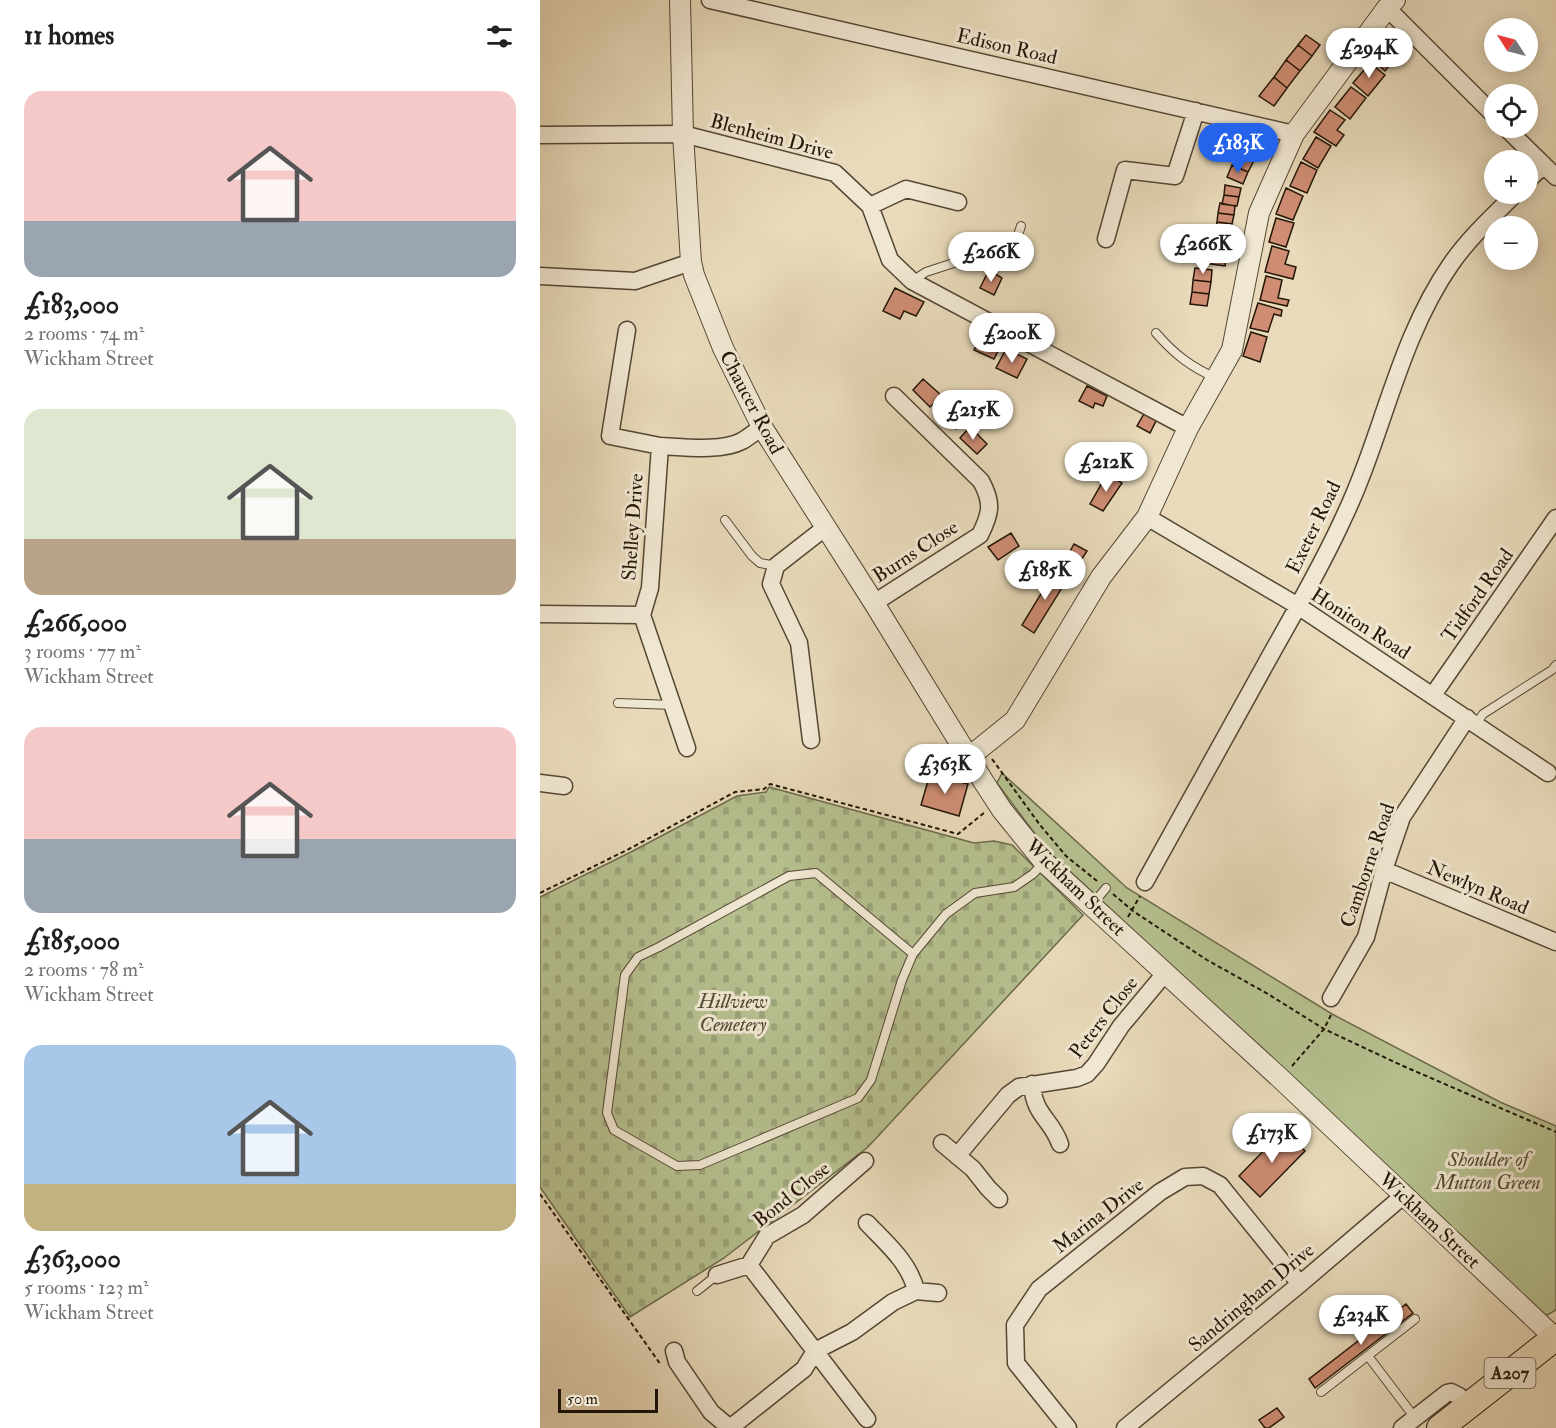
<!DOCTYPE html>
<meta charset="utf-8">
<style>
body{margin:0;font-family:"IM FELL Double Pica",serif;background:#f6f6f6;color:#202124;height:100vh;display:flex;flex-direction:column;font-size:22px;white-space:nowrap}
*{box-sizing:border-box;margin:0}
p{font-size:20px;color:#757577}
.icon{flex:none;width:33px;height:33px;fill:none;stroke:currentColor;stroke-width:2;stroke-linecap:round;stroke-linejoin:round}
.map{position:relative;flex:1;overflow:hidden}
.details{display:flex;flex-direction:column;background:#fff;width:540px}
.details>*{flex:none}
.needle{width:39px;rotate:306deg}
.tools{position:absolute;left:944px;top:18px;display:grid;gap:12px}
.tools a{display:grid;place-items:center;width:54px;height:54px;border-radius:50%;background:#fff;box-shadow:0 3px 15px #0003;font-size:30px}
.scale{position:absolute;left:18px;bottom:15px;width:100px;box-sizing:border-box;padding-left:6px;border:3px solid #231607;border-top:0;font-size:16px;line-height:21px;white-space:nowrap;color:#231607;-webkit-text-stroke:4px #f0e7d2;paint-order:stroke}
.price{position:absolute;translate:-50% -51px;padding:0 14px;border-radius:21px;background:#fff;color:#222;font-size:20px;line-height:39px;filter:drop-shadow(0 2px 3px #0008)}
.price::after{content:'';position:absolute;left:50%;top:36px;width:18px;height:14px;margin-left:-9px;background:inherit;clip-path:polygon(0 0,100% 0,50% 100%)}
.price.selected{background:#2563eb;color:#fff}
ul{padding:0;list-style:none}
li{display:grid;align-content:center;gap:12px;height:318px;padding:0 24px}
li span{display:grid;place-items:center;height:186px;border-radius:18px;color:#555}
li>.icon{margin-inline-start:auto}
span .icon{width:108px;height:108px;fill:#fffc;stroke-width:1}
li b{font-size:26px}
h2{display:flex;justify-content:space-between;align-items:center;height:72px;padding:0 24px;font-size:26px}
main{display:flex;flex:1;min-height:0}
.map>svg:first-child{display:block}
.green{fill:#b6c08f;stroke:#6c6b4b;stroke-width:1.5}
.cemetery{fill:url(#cemetery-stones);stroke:#6c6b4b;stroke-width:1.5}
.building{fill:#cf8d74;stroke:#231607;stroke-width:1.5}
.lines{fill:none;stroke-linecap:round;stroke-linejoin:round}
.service-casing{stroke:#544734;stroke-width:10}
.minor-casing{stroke:#544734;stroke-width:19}
.tertiary-casing{stroke:#544734;stroke-width:22}
.primary-casing{stroke:#231607;stroke-width:28}
.path{stroke:#231607;stroke-width:2;stroke-dasharray:4.5 3;stroke-linecap:butt}
.service{stroke:#f0e7d2;stroke-width:8}
.minor{stroke:#f0e7d2;stroke-width:16}
.tertiary{stroke:#f0e7d2;stroke-width:20}
.primary{stroke:#e8daba;stroke-width:26}
.labels{text-anchor:middle;stroke-width:6;stroke-linejoin:round;paint-order:stroke}
.shield{fill:#f0e7d2;stroke:#605544;stroke-width:1.5}
.shield-label{font-size:18px;font-weight:bold;fill:#231607}
.street-label{font-size:20px;fill:#231607;stroke:#f0e7d2}
.park-label{font-size:20px;font-style:italic;fill:#4f4930;stroke:#f0e7d2}
</style>
<main>
<section class="details">
<h2>11 homes<svg class="icon" aria-label="filters" viewBox="0 0 24 24"><path d="M4 7h16M4 17h16"/><circle cx="9" cy="7" r="2"/><circle cx="15" cy="17" r="2"/></svg></h2>
<ul>
<li><span style="background:linear-gradient(#f6c9c9 70%,#9aa5b1 0)"><svg class="icon" aria-label="home" viewBox="0 0 24 24"><path d="M3 11l9-7 9 7M6 9v11h12V9"/></svg></span><div><b>£183,000</b><p>2 rooms · 74 m²</p><p>Wickham Street</p></div></li>
<li><span style="background:linear-gradient(#dfe7d0 70%,#b9a48a 0)"><svg class="icon" aria-label="home" viewBox="0 0 24 24"><path d="M3 11l9-7 9 7M6 9v11h12V9"/></svg></span><div><b>£266,000</b><p>3 rooms · 77 m²</p><p>Wickham Street</p></div></li>
<li><span style="background:linear-gradient(#f6c9c9 60%,#9aa5b1 0)"><svg class="icon" aria-label="home" viewBox="0 0 24 24"><path d="M3 11l9-7 9 7M6 9v11h12V9"/></svg></span><div><b>£185,000</b><p>2 rooms · 78 m²</p><p>Wickham Street</p></div></li>
<li><span style="background:linear-gradient(#a9c7e8 75%,#c2b280 0)"><svg class="icon" aria-label="home" viewBox="0 0 24 24"><path d="M3 11l9-7 9 7M6 9v11h12V9"/></svg></span><div><b>£363,000</b><p>5 rooms · 123 m²</p><p>Wickham Street</p></div></li>
</ul>
</section>
<div class="map">
<svg width="1016" height="1428" viewBox="0 0 1016 1428">
<defs>
<pattern id="cemetery-stones" width="16" height="16" patternUnits="userSpaceOnUse" patternTransform="scale(1.5)"><rect width="16" height="16" fill="#b6c08f"/><path d="M2 7V4a2 2 0 0 1 4 0v3zM10 15v-3a2 2 0 0 1 4 0v3z" fill="#9ca47a"/></pattern>
</defs>
<rect width="100%" height="100%" fill="#e8daba"/>
<filter id="stains"><feTurbulence type="fractalNoise" baseFrequency=".00333" numOctaves="4"/><feColorMatrix values="0 0 0 0 .2 0 0 0 0 .09 0 0 0 0 .02 0 0 0 .5 -.17"/></filter>
<radialGradient id="worn" r=".72"><stop offset=".6" stop-color="#630" stop-opacity="0"/><stop offset="1" stop-color="#630" stop-opacity=".3"/></radialGradient>
<path class="green" d="M462,773l125,115 205,126 168,88 56,24v184l-14,8 -245,-236 -250,-232 -50,-67z"/>
<path class="cemetery" d="M229,787l205,56 20,-2 18,4 71,70 -215,232 -144,111 -94,59 -90,-130v-290l91,-45 106,-56 29,-4z"/>
<path class="building" d="M852,33l13,12 -20,26 -14,-13z
M766,35l14,10 -8,11 -14,-11z
M758,45l14,11 -12,15 -14,-11z
M746,60l14,11 -13,17 -13,-11z
M830,63l15,12 -17,21 -15,-13z
M734,77l13,11 -13,18 -15,-10z
M811,87l15,11 -16,21 -15,-12z
M790,110l15,10 -8,10 7,5 -8,11 -22,-14z
M695,126l32,7 -3,13 -32,-8z
M776,137l15,9 -13,22 -15,-9z
M701,145l17,8 -10,19 -16,-7z
M761,162l16,8 -10,23 -17,-7z
M692,165l16,7 -5,12 -16,-7z
M685,185l16,3 -2,9 -15,-2z
M746,188l17,8 -10,24 -17,-6z
M684,195l15,2 -2,9 -15,-2z
M680,203l15,3 -1,9 -16,-2z
M678,213l16,2 -2,9 -15,-2z
M736,218l18,5 -8,24 -17,-5z
M677,222l15,2 -2,10 -15,-3z
M675,231l15,3 -2,10 -15,-2z
M732,246l17,5 -4,13 11,3 -3,12 -28,-7z
M659,250l28,4 -2,12 -28,-4z
M655,268l17,2 -1,12 -18,-2z
M449,270l13,8 -8,17 -14,-7z
M726,276l16,4 -4,18 11,2 -2,6 -27,-6z
M653,280l18,2 -2,12 -17,-2z
M355,288l29,14 -8,14 -12,-5 -4,8 -17,-8z
M652,292l17,2 -2,12 -17,-2z
M718,303l24,7 -1,6 -7,-2 -6,18 -18,-4z
M711,332l16,5 -7,25 -17,-6z
M441,337l19,10 -6,12 -20,-9 3,-5 -2,-1z
M466,349l21,10 -10,19 -21,-10z
M383,379l19,17 -12,11 -17,-17z
M547,386l20,10 -4,10 -8,-3 -2,5 -14,-7z
M410,399l19,18 -13,12 -18,-18z
M605,412l12,7 -7,14 -13,-7z
M430,427l17,17 -10,10 -17,-16z
M567,474l15,9 -19,28 -13,-7z
M471,533l8,13 -21,14 -10,-13z
M534,544l13,7 -13,20 -11,-7z
M516,569l12,9 -34,55 -12,-8z
M390,774l38,10 -9,32 -38,-11z
M744,1130l21,21 -45,46 -21,-21z
M866,1304l7,9 -98,75 -6,-9z
M737,1408l7,9 -15,11h-4l-6,-8z"/>
<g class="lines">
<defs>
<path id="service" d="M372,281l14,-9 86,-28 4,-3 5,-15
M616,333c18,21 35,34 60,45
M185,520l27,36 8,7 16,3
M78,703l55,2
M936,724l7,-10 69,-44 4,-5
M552,905l14,-17
M373,954l-97,-81 -27,3 -130,71 -21,10 -13,18 -18,138 7,17 63,36 23,-1 158,-67 13,-18 31,-100 11,-26 33,-40 29,-21 39,-6 19,-13 11,-12
M157,1291l20,-16
M828,1356l47,62
M781,1392l94,-73"/>
<path id="minor" d="M170,0l584,134
M847,8l107,107
M966,128l50,49
M0,135l143,-1 152,39 35,33 20,54 22,21 276,147
M987,181l17,-16
M330,206l36,-17 52,13
M566,239l19,-69 50,6 21,-65
M0,276l95,5 56,-19
M87,330l-17,106 50,10
M607,517l151,89 250,167
M334,603l106,-68c11,-22 13,-32 1,-54l-87,-85
M0,614l102,1 8,-27 10,-142c23,1 61,6 82,-5 7,-4 13,-9 20,-14
M102,615l45,133
M893,695l123,-177
M271,740l-12,-97 -28,-59 5,-18 50,-39
M0,783l24,3
M844,870l172,72
M605,882c40,-72 79,-143 119,-215 27,-49 56,-97 79,-148 40,-83 55,-179 108,-255 18,-26 42,-48 64,-70
M791,998l35,-61 18,-67 18,-53 65,-99
M492,1084c2,32 19,34 28,60
M402,1143l31,26 15,19 11,11
M417,1156l51,-61 11,-8 58,-9 10,-4 9,-10 25,-38 45,-54
M325,1161l-62,54 -36,21 -18,29 118,154
M327,1223c19,20 43,40 49,68
M177,1275l32,-10
M134,1351l3,11 34,50 19,16
M190,1428l74,-59 11,-18 37,-19 41,-30 23,-11 22,2
M528,1428l-52,-65 -1,-38 24,-36 121,-97 25,-15 18,-1 17,9 80,99
M585,1428l175,-144 103,-88
M862,1428l45,-35 4,-1 8,4 8,10"/>
<path id="tertiary" d="M140,0l3,134 8,128 3,13 29,73 39,79 112,176 111,181 17,26 42,52 237,217 274,259
M428,758l47,-38 86,-143 46,-60 41,-89 44,-78 27,-137 35,-79 93,-126 8,-8"/>
<path id="primary" d="M900,1428l116,-91"/>
</defs>
<use href="#service" class="service-casing"/>
<use href="#minor" class="minor-casing"/>
<use href="#tertiary" class="tertiary-casing"/>
<use href="#primary" class="primary-casing"/>
<path class="path" d="M452,759l48,66 26,31 31,25
M0,893l89,-44 106,-57 29,-3 6,-5 188,50 27,-22
M573,894l20,17 74,49 61,34 56,35 79,37 153,66
M588,917l12,-21
M752,1066l32,-37 8,-16
M0,1194l121,171"/>
<use href="#service" class="service"/>
<use href="#minor" class="minor"/>
<use href="#tertiary" class="tertiary"/>
<use href="#primary" class="primary"/>
</g>
<g class="labels">
<rect class="shield" x="944.5" y="1358" width="51" height="30" rx="4.5"/>
<g class="shield-label">
<text x="970" y="1379">A207</text>
</g>
<g class="street-label">
<text transform="translate(467 46) rotate(13)" y="7">Edison Road</text>
<text transform="translate(232 136) rotate(15)" y="7">Blenheim Drive</text>
<text transform="translate(212 402) rotate(62)" y="7">Chaucer Road</text>
<text transform="translate(92 527) rotate(-86)" y="7">Shelley Drive</text>
<text transform="translate(773 527) rotate(-64)" y="7">Exeter Road</text>
<text transform="translate(375 551) rotate(-33)" y="7">Burns Close</text>
<text transform="translate(937 595) rotate(-55)" y="7">Tidford Road</text>
<text transform="translate(821 623) rotate(33)" y="7">Honiton Road</text>
<text transform="translate(827 865) rotate(-71)" y="7">Camborne Road</text>
<text transform="translate(536 887) rotate(44)" y="7">Wickham Street</text>
<text transform="translate(938 887) rotate(23)" y="7">Newlyn Road</text>
<text transform="translate(563 1017) rotate(-52)" y="7">Peters Close</text>
<text transform="translate(251 1194) rotate(-39)" y="7">Bond Close</text>
<text transform="translate(558 1215) rotate(-38)" y="7">Marina Drive</text>
<text transform="translate(890 1220) rotate(43)" y="7">Wickham Street</text>
<text transform="translate(711 1297) rotate(-40)" y="7">Sandringham Drive</text>
</g>
<g class="park-label">
<text x="193" y="1008">Hillview<tspan x="193" dy="23">Cemetery</tspan></text>
<text x="948" y="1166">Shoulder of<tspan x="948" dy="23">Mutton Green</tspan></text>
</g>
</g>
<rect width="100%" height="100%" filter="url(#stains)"/>
<rect width="100%" height="100%" fill="url(#worn)"/>
</svg>
<div class="tools">
<a><svg class="needle" viewBox="-14 -14 28 28"><path d="M0-13l5 13h-10z" fill="#e53935"/><path d="M0 13l5-13h-10z" fill="#757577"/></svg></a>
<a><svg class="icon" aria-label="locate" viewBox="0 0 24 24"><circle cx="12" cy="12" r="6"/><path d="M12 2v4M12 18v4M2 12h4M18 12h4"/></svg></a>
<a>+</a>
<a>−</a>
</div>
<div class="scale">50 m</div>
<b class="price" style="left:829px;top:79px">£294K</b>
<b class="price selected" style="left:698px;top:174px">£183K</b>
<b class="price" style="left:663px;top:275px">£266K</b>
<b class="price" style="left:451px;top:283px">£266K</b>
<b class="price" style="left:472px;top:364px">£200K</b>
<b class="price" style="left:433px;top:441px">£215K</b>
<b class="price" style="left:566px;top:493px">£212K</b>
<b class="price" style="left:505px;top:601px">£185K</b>
<b class="price" style="left:405px;top:795px">£363K</b>
<b class="price" style="left:732px;top:1164px">£173K</b>
<b class="price" style="left:821px;top:1346px">£234K</b>
</div>
</main>
